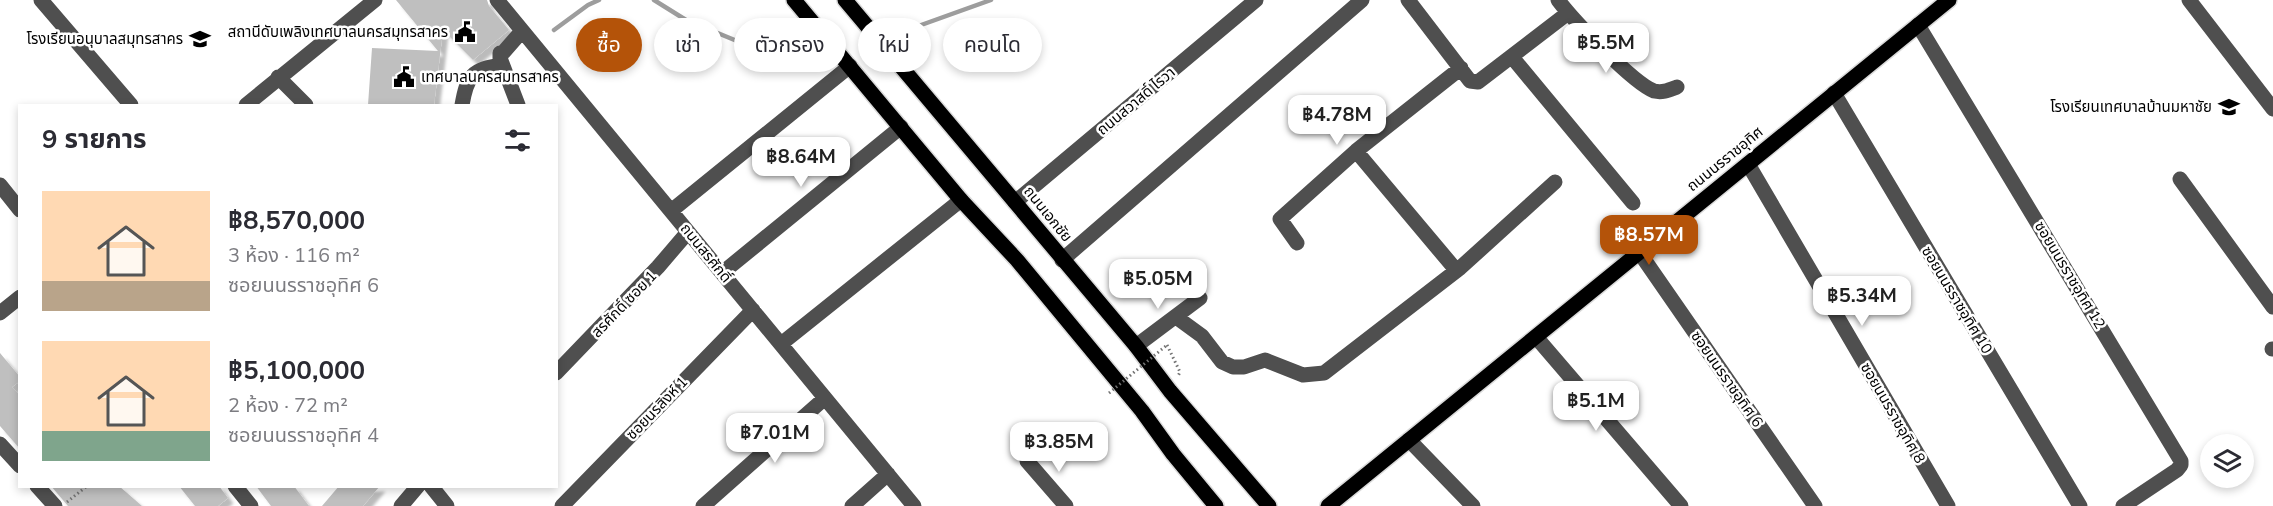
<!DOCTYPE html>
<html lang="th">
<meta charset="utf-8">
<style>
body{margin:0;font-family:"Nunito Sans","Noto Sans Thai",sans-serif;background:#f2f2f3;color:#2b2b33;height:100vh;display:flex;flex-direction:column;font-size:22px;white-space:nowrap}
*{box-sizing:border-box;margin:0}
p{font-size:20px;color:#7c7c81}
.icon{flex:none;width:33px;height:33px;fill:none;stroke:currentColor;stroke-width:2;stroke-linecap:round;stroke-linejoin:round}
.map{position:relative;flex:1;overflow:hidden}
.side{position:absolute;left:18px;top:104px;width:540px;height:384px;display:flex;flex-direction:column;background:#fff;border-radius:0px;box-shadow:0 3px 9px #0003}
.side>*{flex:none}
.top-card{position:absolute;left:576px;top:18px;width:570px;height:54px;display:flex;gap:12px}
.fabs{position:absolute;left:2200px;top:434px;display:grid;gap:12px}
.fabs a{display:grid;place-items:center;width:54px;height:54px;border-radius:50%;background:#fff;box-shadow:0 3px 9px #0003;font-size:30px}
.price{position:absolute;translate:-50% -51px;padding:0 14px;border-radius:12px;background:#fff;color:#222;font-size:20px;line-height:39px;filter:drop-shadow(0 2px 3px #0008)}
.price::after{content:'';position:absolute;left:50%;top:36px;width:18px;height:14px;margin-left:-9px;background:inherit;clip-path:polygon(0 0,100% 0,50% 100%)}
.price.active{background:#b45309;color:#fff}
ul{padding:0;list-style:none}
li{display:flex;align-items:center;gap:18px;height:150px;padding:0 24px}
li span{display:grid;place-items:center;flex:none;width:168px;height:120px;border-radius:0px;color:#555}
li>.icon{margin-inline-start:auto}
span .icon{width:72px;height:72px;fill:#fffc;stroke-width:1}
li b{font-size:26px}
h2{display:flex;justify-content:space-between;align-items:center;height:72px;padding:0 24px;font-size:26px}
.pill{padding:0 21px;border-radius:27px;background:#fff;box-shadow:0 3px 9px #0003;font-size:21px;line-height:54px}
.pill.active{background:#b45309;color:#fff}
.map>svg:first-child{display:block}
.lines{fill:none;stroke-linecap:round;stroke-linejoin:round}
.stream{stroke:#9d9d9d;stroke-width:4.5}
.building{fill:#bfbfbf;filter:url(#shadow)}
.major-casing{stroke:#dbdbdb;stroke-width:18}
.path{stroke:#717171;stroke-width:3;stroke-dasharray:1.5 3;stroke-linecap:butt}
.minor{stroke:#4f4f4f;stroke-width:15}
.major{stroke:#000;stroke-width:15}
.path-bridge{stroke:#717171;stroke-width:3;stroke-dasharray:1.5 3;stroke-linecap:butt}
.labels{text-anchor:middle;stroke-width:5;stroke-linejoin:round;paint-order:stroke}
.poi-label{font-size:15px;fill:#000;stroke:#fff;text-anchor:end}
.street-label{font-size:15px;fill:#000;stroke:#fff}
</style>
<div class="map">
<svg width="2273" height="506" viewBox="0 0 2273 506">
<defs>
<filter id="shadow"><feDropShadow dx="5.5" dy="5.5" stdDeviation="1.5" flood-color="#0004"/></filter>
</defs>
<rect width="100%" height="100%" fill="#fff"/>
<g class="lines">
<path class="stream" d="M654,0l32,20 90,37 30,-15
M910,29l81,-29
M554,30l34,-25 11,-5"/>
</g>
<path class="building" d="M396,0h91l2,6 20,24 -36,30 -30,-30 -9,75h-66l4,-57 66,3z
M0,353l20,24v4l-8,6 8,8v54l-20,-23z
M51,486h68l23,20h-74z
M179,486h40l9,12 -10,8h-23z
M256,486h38l15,20h-38z
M339,486h41l-17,20h-41z"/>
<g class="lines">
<defs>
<path id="major" d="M794,0l167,200 56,60 125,151 31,43 43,52
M845,0l291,346 34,45 99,115
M1328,506l621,-506"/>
</defs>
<use href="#major" class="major-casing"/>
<path class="path" d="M1167,345l13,27 -2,4
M67,502l20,-16"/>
<path class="minor" d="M41,0l90,105
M497,0l417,506
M1408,0l62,81 8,1 90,-69
M1558,0c15,20 75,83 96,91 9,2 15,-1 23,-4
M2189,0l84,109
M1918,25l263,436v4l-4,5 -54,36
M1512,57l121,146
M278,77l28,28
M1834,93l246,413
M246,105l129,-105
M462,105c5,-29 10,-36 40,-40
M518,105l-18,-47v-5l1,2 21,-24
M1356,151l100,119
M1748,164l200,342
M2180,179l93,128
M0,185l20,25
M1015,202l241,-202
M671,211l179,-145
M1297,243l-17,-24 76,-68 105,-83
M1639,252l176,254
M1062,260l300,-260
M722,273l179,-146
M0,313l20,-16
M1176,317l26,19 20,26 11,5h11l21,-7 38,15 21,-2 136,-105 95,-86
M1536,337l145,169
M781,344l180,-144
M1136,346l64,-48
M2272,349h1
M556,373l102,-106 30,-35
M1409,440l64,66
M0,444l20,22
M1027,461l39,45
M37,486l18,20
M235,486l16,20
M431,486l16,20
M401,506l17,-20
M562,506l191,-196
M703,506l122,-108
M852,506l36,-32"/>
<use href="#major" class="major"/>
<path class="path-bridge" d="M1109,393l58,-48"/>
</g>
<defs>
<symbol id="civic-bare" viewBox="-9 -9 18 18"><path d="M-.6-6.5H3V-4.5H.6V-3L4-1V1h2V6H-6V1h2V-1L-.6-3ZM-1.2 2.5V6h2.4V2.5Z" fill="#000" stroke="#fff" stroke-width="2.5" paint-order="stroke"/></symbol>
<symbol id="school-bare" viewBox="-9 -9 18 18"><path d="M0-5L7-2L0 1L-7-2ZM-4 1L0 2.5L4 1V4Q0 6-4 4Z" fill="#000" stroke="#fff" stroke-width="2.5" paint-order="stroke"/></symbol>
</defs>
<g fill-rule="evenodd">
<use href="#civic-bare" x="450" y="17" width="30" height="30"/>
<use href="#school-bare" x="185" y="24" width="30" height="30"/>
<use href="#civic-bare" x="389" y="62" width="30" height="30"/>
<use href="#school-bare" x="2214" y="92" width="30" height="30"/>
</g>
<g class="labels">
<g class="poi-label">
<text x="448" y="37">สถานีดับเพลิงเทศบาลนครสมุทรสาคร</text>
<text x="183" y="44">โรงเรียนอนุบาลสมุทรสาคร</text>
<text x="421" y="82" text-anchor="start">เทศบาลนครสมทรสาคร</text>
<text x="2212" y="112">โรงเรียนเทศบาลบ้านมหาชัย</text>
</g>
<g class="street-label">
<text transform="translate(1136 101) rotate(-40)" y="5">ถนนสวาสดิ์ ไรวา</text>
<text transform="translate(1725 159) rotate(-39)" y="5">ถนนนรราชอุทิศ</text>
<text transform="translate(1048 214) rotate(51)" y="5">ถนนเอกชัย</text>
<text transform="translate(706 253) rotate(51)" y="5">ถนนสรศักดิ์</text>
<text transform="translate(2070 275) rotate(59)" y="5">ซอยนนรราชอุทิศ 12</text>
<text transform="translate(1957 300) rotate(59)" y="5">ซอยนนรราชอุทิศ 10</text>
<text transform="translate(624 304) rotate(-46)" y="5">สรศักดิ์ ซอย 1</text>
<text transform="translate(1727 379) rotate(55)" y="5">ซอยนนรราชอุทิศ 6</text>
<text transform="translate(657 408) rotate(-46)" y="5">ซอยนรสิงห์ 1</text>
<text transform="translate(1893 413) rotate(60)" y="5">ซอยนนรราชอุทิศ 8</text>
</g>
</g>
</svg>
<div class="fabs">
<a><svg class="icon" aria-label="layers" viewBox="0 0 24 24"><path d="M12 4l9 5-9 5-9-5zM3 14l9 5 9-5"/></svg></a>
</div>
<b class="price" style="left:1606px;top:74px">฿5.5M</b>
<b class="price" style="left:1337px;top:146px">฿4.78M</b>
<b class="price" style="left:801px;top:188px">฿8.64M</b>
<b class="price active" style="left:1649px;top:266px">฿8.57M</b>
<b class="price" style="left:1158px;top:310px">฿5.05M</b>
<b class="price" style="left:1862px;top:327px">฿5.34M</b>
<b class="price" style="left:1596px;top:432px">฿5.1M</b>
<b class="price" style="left:775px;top:464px">฿7.01M</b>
<b class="price" style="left:1059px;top:473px">฿3.85M</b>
<div class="top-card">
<a class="pill active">ซื้อ</a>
<a class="pill">เช่า</a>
<a class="pill">ตัวกรอง</a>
<a class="pill">ใหม่</a>
<a class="pill">คอนโด</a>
</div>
<section class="side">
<h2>9 รายการ<svg class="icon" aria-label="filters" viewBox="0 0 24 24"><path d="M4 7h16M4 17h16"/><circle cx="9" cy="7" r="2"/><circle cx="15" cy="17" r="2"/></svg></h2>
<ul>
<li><span style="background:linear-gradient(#ffd9b3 75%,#b9a48a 0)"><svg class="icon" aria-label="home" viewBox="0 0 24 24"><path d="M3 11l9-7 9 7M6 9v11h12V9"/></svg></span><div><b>฿8,570,000</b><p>3 ห้อง · 116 m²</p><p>ซอยนนรราชอุทิศ 6</p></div></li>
<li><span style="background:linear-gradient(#ffd9b3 75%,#7fa58c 0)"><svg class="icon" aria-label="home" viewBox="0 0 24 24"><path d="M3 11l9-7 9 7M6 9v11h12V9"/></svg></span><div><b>฿5,100,000</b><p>2 ห้อง · 72 m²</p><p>ซอยนนรราชอุทิศ 4</p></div></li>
</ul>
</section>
</div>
